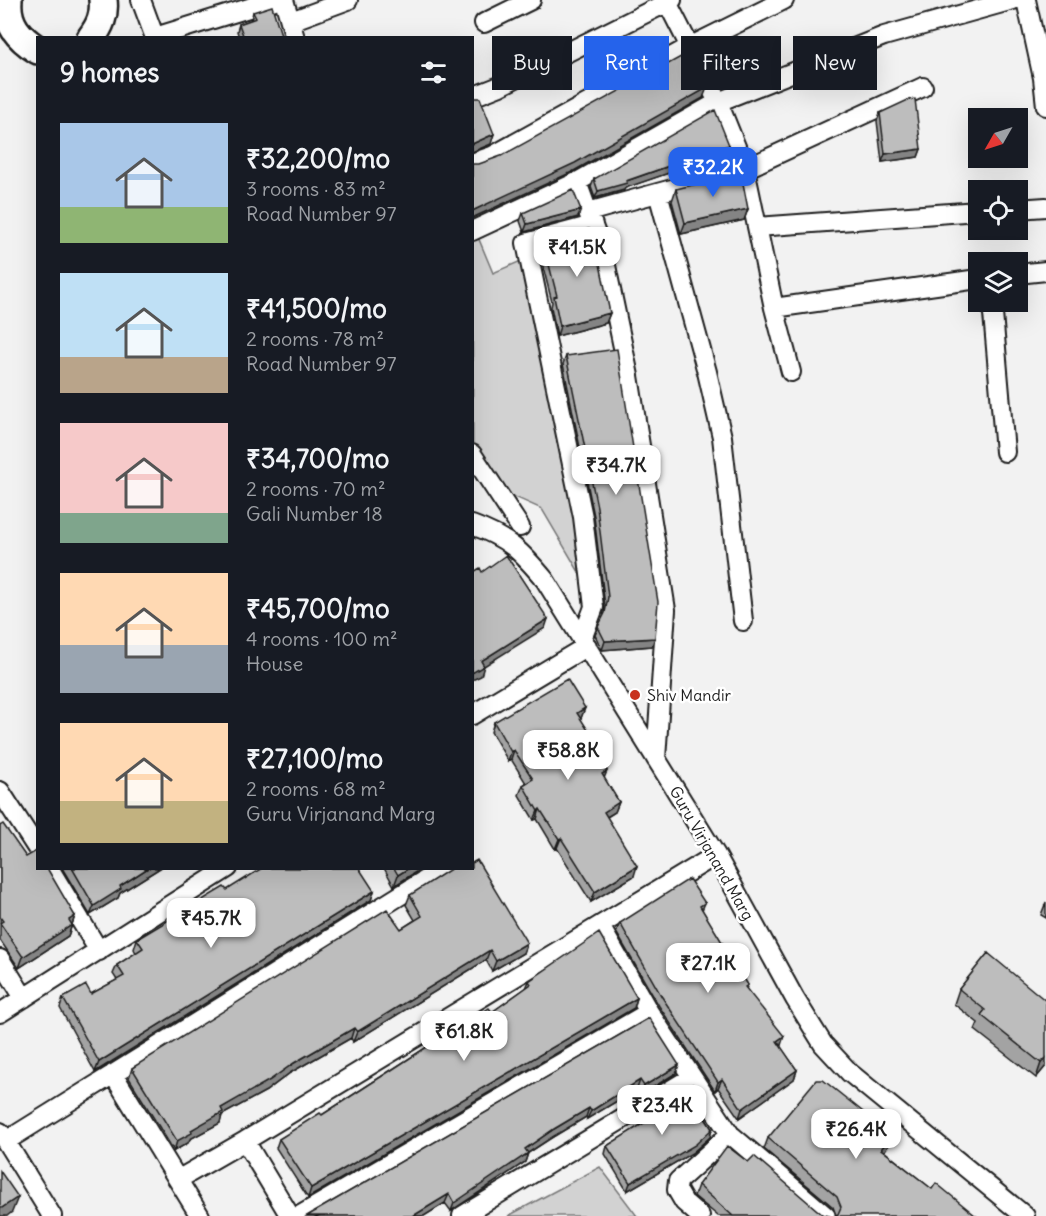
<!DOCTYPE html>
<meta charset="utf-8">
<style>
body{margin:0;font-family:Delius,sans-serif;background:#242831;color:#f1f3f6;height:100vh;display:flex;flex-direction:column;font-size:22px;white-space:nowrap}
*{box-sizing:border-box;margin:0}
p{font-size:20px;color:#9ea1a6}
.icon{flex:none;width:33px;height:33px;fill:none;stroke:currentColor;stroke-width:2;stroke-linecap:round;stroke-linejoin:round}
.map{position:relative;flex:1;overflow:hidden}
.panel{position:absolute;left:36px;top:36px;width:438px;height:834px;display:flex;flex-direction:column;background:#171b24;border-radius:0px;box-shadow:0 6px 24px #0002}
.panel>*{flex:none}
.hud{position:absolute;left:492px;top:36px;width:464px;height:54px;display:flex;gap:12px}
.needle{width:39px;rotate:231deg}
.tools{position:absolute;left:968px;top:108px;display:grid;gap:12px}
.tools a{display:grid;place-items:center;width:60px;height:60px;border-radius:0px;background:#171b24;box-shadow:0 6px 24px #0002;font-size:30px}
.price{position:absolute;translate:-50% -51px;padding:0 14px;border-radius:12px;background:#fff;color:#222;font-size:20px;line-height:39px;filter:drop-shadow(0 2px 3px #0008)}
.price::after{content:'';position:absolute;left:50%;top:36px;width:18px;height:14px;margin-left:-9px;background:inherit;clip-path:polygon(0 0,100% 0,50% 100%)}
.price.active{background:#2563eb;color:#fff}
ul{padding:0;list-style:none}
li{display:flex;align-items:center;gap:18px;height:150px;padding:0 24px}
li span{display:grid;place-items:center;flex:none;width:168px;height:120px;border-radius:0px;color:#555}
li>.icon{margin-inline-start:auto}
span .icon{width:72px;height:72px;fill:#fffc;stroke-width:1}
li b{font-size:26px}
h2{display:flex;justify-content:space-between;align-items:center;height:72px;padding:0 24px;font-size:26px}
.pill{padding:0 21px;border-radius:0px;background:#171b24;box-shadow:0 6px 24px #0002;font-size:21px;line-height:54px}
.pill.active{background:#2563eb;color:#fff}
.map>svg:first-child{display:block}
.green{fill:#d2d2d2;stroke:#777;stroke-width:1.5}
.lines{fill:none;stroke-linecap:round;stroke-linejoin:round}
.street-casing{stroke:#1c1c1c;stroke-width:22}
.secondary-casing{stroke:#1c1c1c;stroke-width:32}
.street{stroke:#fff;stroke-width:18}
.secondary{stroke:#fff;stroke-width:27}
.wall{fill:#a3a3a3;stroke:#1c1c1c;stroke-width:1.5}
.shaded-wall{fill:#848484;stroke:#1c1c1c;stroke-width:1.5}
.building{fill:#bdbdbd;stroke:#1c1c1c;stroke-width:1.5}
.poi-dot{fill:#c8321e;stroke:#fff;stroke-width:2}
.labels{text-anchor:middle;stroke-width:5;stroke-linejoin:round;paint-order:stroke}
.poi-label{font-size:16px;fill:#1c1c1c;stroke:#fff;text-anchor:start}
.street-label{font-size:16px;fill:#1c1c1c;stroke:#fff}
</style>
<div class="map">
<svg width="1046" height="1216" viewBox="0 0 1046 1216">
<rect width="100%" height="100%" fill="#f2f2f2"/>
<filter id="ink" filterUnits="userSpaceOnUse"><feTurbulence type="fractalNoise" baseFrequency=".0167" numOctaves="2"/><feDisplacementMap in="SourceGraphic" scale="12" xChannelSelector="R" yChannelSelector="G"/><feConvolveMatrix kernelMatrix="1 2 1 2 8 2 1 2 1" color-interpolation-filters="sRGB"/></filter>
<g filter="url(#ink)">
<path class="green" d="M478,237l15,36 35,-15 61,331 -47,-80 -54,-24 -15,-28 -1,-218z
M600,1167l37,49h-129z"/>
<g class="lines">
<defs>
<path id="street" d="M141,0l14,38
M284,0l11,38
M666,0l52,102 27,67 29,139 17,64
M1026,0l17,78 3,28
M291,21l57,-21
M484,23l47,-23
M155,37l120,-37
M472,97l28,-11 172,-86
M472,163l20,-7 197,-109 95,-47
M577,182l27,74 25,120 37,234 -10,149
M658,193l49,179 15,65 21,184
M1017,209l29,-2
M588,212l157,-43 178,-82
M757,227l221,-16
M472,231l105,-49 141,-80 166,-66 129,-36
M1017,274l29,-3
M992,302l13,150
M774,308l204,-29
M472,454l48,73
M472,525c36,13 49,26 73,55l171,275 79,144 28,45 27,29 175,143
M582,639l12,-32 -11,-90 -57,-274 67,-18
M472,715l115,-69
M0,791l38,59
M49,868l50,83
M600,926l49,86 81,122 96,82
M0,959l24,39
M0,1013l228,-145
M113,1074l87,142
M0,1132l52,84
M6,1141l438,-273
M245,1141l45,75
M179,1179l66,-38 471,-286
M299,1216l350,-204
M462,1216l230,-139
M700,1216l-16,-14 -7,-12 1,-9 52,-47"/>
<path id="secondary" d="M8,0c-2,24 11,38 30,50
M91,38c9,-12 14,-23 12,-38"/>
</defs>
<use href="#street" class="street-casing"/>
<use href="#secondary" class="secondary-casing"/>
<use href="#street" class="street"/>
<use href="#secondary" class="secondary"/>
</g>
<path class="wall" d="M253,12l29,26h-43l-2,-7 2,-7 12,-4z
M880,113l41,36 -3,8 -36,5 -5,-41z
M729,145l-2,8 -102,35 -1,2 -29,8 -4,-11 3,-8z
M676,189l72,20 -4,11 -63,14 -9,-33z
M523,213l55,4 -54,15 -4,-11z
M543,241l67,72 -4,10 -49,13 -6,-29 1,-5 -13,-51z
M566,356l89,282 -3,8 -50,4 -7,-15 8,-17 2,-12 -11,-90 -31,-152z
M585,708l-4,10 -1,1 13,19 -2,5 13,36 15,23 -4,10 -8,5 27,59 -43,26 -34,-54 -2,1 -18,-30 -3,1 -15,-25 4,-10 3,-2 -15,-24 -3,2 -17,-29 3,-10z
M0,826l26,31 12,11 37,48 -7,20 -49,32 -19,-28z
M62,868h98l-40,25 -2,5 -28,17z
M384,868h38l-28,18z
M227,890l147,1 -3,9 -276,172 -35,-64 3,-10 28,-4 26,-14 -4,-6 4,-9 19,-12 -2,-4 3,-10z
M410,895l113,58 -31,18 -6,-11 -133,82 -2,-4 -61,35 -24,18 -44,24 -2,8 -30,16 -2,4 -14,8 -45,-73 3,-10 269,-139 14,-9 -9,-15z
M1046,902v16l-5,-3z
M705,903l-3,7 46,75 -2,4 35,56 -1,1 17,24 -3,9 -55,39 -21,-30 -3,3 -56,-85 -43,-74 4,-9z
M988,953l58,113 -10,12 -61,-48 3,-7 -24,-19 5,-15z
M529,981l108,17 -3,10 -326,190 -32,-50 3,-9 43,-24 122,-79 2,-4 46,-20 34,-24z
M649,1018l27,55 -35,22 -4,-6 -50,30 -1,-2 -35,21 -23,15 -3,9 -74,49 -6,-8 -21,13h-117z
M696,1104l16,25 -2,8 -18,16 -65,38 -22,-37 2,-8 48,-29 -2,-3 3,-8z
M768,1138l121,7 -5,6 48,38 44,27 -140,-1 -3,-8 -69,-58z
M748,1162l75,53 7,1h-112l-24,-20 4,-11z"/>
<path class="shaded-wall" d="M707,88l-4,10 -131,74 -100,46v-7z
M494,134l-3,10 -19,8v-8z
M729,145l-2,8 -102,35 -1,2 -29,8 3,-7z
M921,149l-3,8 -36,5 3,-8z
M748,209l-4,11 -63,14 4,-11z
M581,210l-3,7 -54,15 3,-8z
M610,313l-4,10 -49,13 3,-10z
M548,619l-3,9 -61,38 -3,10 -9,4v-7l9,-12z
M655,638l-3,8 -50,4 3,-9z
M585,708l-4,10 -8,5 4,-10z
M514,750l-3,9 -3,2 3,-9z
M607,771l-4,10 -1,-7z
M619,802l-4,10 -15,9 4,-9z
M540,809l-3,10 -3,1 4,-9z
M561,838l-4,10 -2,1 4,-10z
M637,866l-3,10 -43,26 4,-10z
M148,868h12l-40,25 -2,5 -28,17 4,-9 26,-20z
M409,868h13l-28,18 4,-11z
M374,891l-3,9 -276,172 4,-10z
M75,916l-7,20 -49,32 4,-11 46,-37z
M527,943l-4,10 -31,18 4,-10z
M490,950l-4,10 -133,82 4,-10z
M637,998l-3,10 -326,190 3,-10z
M354,1028l-3,10 -61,35 -24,18 -44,24 -2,8 -30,16 -2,4 -14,8 3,-10 44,-33 73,-45z
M784,1036l-3,9 -7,6 3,-10z
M1046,1058v8l-10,12 5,-15z
M679,1065l-3,8 -35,22 3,-9z
M797,1070l-3,9 -55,39 3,-9z
M722,1079l-4,9 -3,3 3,-9z
M640,1080l-3,9 -50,30 4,-8z
M699,1096l-3,7 -3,-3z
M589,1108l-3,9 -35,21 -29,19 6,-4 -3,9 -74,49 3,-8 71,-54 29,-20z
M712,1129l-2,8 -18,16 -65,38 3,-8z
M892,1135l-3,10 -11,14 3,-10z
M449,1194l-4,9 -21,13h-11z
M18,1197l-6,15 -5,4h-7v-7z"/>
<path class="building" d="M272,6l10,32h-38l-5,-14 17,-6 -3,-6z
M688,53l19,35 -132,75 -103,48v-47h7l22,-8z
M472,98h8l14,36 -22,10z
M915,99l6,50 -36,5 -5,-41 28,-13z
M715,110l14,35 -103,36 1,2 -29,8 -4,-12z
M741,173l7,36 -63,14 -9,-34z
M573,190l8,20 -54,14 -4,-11z
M589,229l11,35 10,49 -50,13 -6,-29 3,-1 -14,-55z
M617,349l41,253 -3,36 -50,3 -7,-14 7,-14 3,-16 -11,-90 -31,-151z
M506,555l42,64 -67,42 3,5 -12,7v-100l8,-5 2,4z
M567,679l18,29 -8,5 16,25 -4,2 18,31 -5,3 17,28 -15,10 33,54 -42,26 -34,-54 -2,1 -19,-30 -2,2 -15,-26 10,-6 -19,-29 -3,2 -17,-30z
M3,824l23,33 12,-7v18h9l28,48 -6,4 3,5 -49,32 -23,-34 3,-2 -3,-4v-91z
M477,860l50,83 -31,18 -6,-11 -133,82 -3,-4 -60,35 -24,17 -49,28 2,4 -32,18 1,3 -15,8 -45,-73 255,-159 14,20 21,-13 -12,-21 42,-27h20v-5z
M72,868h76l-28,18 1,3 -27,17z
M262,868h97l15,23 -275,171 -36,-64 23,-13 5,9 33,-18 -7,-11 26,-17 -6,-9 87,-52 3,3z
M394,868h15l-11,7z
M689,879l16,24 -5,3 48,79 -3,2 39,49 -7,5 20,29 -55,39 -20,-30 -4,3 -56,-85 -42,-74z
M599,933l38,65 -326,190 -32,-49 41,-26 2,2 68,-44 57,-37 -1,-2 18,-13 3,4 22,-15 3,4 39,-28 -2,-3z
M988,953l58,48v57l-5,5 -60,-48 4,-5 -26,-21z
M649,1018l30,47 -35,21 -4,-6 -49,31 -2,-3 -35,21 -29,20 3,4 -74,50 -5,-9 -36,22h-106z
M816,1080h7l69,55 -11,14 51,40 4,-6 40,33h-142l4,-2 3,-7 -4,-10 -69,-59z
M692,1084l7,12 -6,4 19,29 -17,16 -65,38 -23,-37 53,-33 -4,-7z
M727,1146l21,16 6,-6 69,59 7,1h-97l-35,-31z
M0,1171l18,26 -18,12z"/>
</g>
<circle class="poi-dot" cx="635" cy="695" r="6"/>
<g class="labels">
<g class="poi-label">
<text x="647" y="701">Shiv Mandir</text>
</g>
<g class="street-label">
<text transform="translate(712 853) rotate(60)" y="6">Guru Virjanand Marg</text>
</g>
</g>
</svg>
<div class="tools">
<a><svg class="needle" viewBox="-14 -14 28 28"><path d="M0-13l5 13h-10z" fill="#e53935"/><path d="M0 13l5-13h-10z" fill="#9ea1a6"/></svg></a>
<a><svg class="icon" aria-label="locate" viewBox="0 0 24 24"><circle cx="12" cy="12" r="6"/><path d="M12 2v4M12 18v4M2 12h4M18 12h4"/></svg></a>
<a><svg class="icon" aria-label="layers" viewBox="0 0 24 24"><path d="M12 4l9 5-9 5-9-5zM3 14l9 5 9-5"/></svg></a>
</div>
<b class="price active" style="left:713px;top:198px">₹32.2K</b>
<b class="price" style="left:577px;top:278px">₹41.5K</b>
<b class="price" style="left:616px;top:496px">₹34.7K</b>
<b class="price" style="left:568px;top:781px">₹58.8K</b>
<b class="price" style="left:211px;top:949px">₹45.7K</b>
<b class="price" style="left:708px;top:994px">₹27.1K</b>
<b class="price" style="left:464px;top:1062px">₹61.8K</b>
<b class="price" style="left:662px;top:1136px">₹23.4K</b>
<b class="price" style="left:856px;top:1160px">₹26.4K</b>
<div class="hud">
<a class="pill">Buy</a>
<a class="pill active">Rent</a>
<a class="pill">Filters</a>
<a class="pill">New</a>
</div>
<section class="panel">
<h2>9 homes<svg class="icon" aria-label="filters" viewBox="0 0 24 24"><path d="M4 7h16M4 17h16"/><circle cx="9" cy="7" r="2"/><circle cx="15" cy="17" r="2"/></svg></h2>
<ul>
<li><span style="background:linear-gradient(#a9c7e8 70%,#8fb573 0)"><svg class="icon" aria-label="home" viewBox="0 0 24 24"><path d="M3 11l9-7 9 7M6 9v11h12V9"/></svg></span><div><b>₹32,200/mo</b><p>3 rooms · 83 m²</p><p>Road Number 97</p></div></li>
<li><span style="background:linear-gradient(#bfe0f5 70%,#b9a48a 0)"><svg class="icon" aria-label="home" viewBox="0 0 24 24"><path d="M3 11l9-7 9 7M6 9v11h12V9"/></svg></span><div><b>₹41,500/mo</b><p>2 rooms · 78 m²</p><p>Road Number 97</p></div></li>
<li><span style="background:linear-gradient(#f6c9c9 75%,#7fa58c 0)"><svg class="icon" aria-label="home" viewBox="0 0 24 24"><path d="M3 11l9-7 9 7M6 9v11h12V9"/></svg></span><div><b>₹34,700/mo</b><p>2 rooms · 70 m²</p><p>Gali Number 18</p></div></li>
<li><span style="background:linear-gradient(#ffd9b3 60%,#9aa5b1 0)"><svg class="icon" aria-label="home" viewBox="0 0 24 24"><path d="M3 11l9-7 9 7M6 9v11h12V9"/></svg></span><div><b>₹45,700/mo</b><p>4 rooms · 100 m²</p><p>House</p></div></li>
<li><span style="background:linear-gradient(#ffd9b3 65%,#c2b280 0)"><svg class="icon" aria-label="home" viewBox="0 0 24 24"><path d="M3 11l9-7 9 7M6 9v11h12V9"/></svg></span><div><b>₹27,100/mo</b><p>2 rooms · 68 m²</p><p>Guru Virjanand Marg</p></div></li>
</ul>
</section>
</div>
